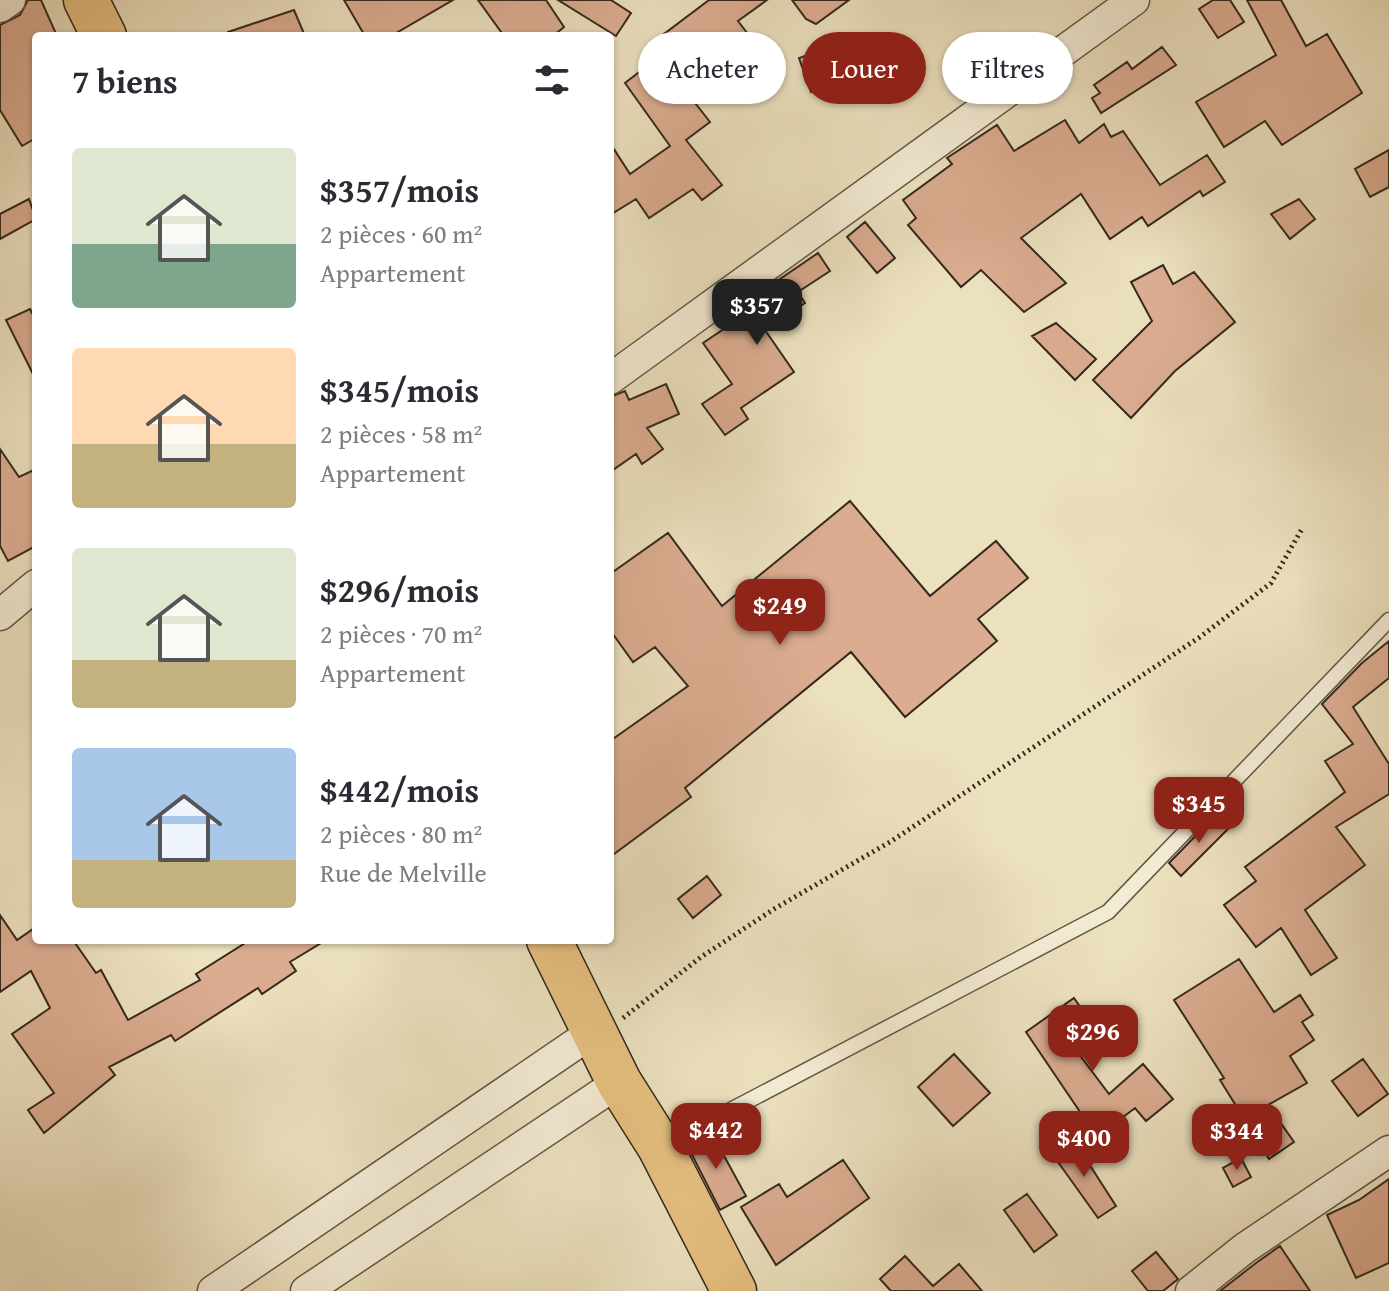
<!DOCTYPE html>
<html lang="fr">
<meta charset="utf-8">
<style>
body{margin:0;font-family:"Gentium Book Plus",serif;background:#f2f2f3;color:#2b2b33;height:100vh;display:flex;flex-direction:column;font-size:30px;white-space:nowrap}
*{box-sizing:border-box;margin:0}
p{font-size:26px;color:#7c7c81}
.icon{flex:none;width:44px;height:44px;fill:none;stroke:currentColor;stroke-width:2;stroke-linecap:round;stroke-linejoin:round}
.map{position:relative;flex:1;overflow:hidden}
.details{position:absolute;left:32px;top:32px;width:582px;height:912px;display:flex;flex-direction:column;background:#fff;border-radius:8px;box-shadow:0 2px 6px #0004}
.details>*{flex:none}
.guide{position:absolute;left:638px;top:32px;width:630px;height:72px;display:flex;gap:16px}
.price{position:absolute;translate:-50% -68px;padding:0 18px;border-radius:16px;background:#8f2418;color:#fff;font-size:26px;line-height:52px;filter:drop-shadow(0 2px 4px #0008)}
.price::after{content:'';position:absolute;left:50%;top:48px;width:24px;height:18px;margin-left:-12px;background:inherit;clip-path:polygon(0 0,100% 0,50% 100%)}
.price.active{background:#222;color:#fff}
ul{padding:0;list-style:none}
li{display:flex;align-items:center;gap:24px;height:200px;padding:0 40px}
li span{display:grid;place-items:center;flex:none;width:224px;height:160px;border-radius:8px;color:#555}
li>.icon{margin-inline-start:auto}
span .icon{width:96px;height:96px;fill:#fffc;stroke-width:1}
li b{font-size:34px}
h2{display:flex;justify-content:space-between;align-items:center;height:96px;padding:0 40px;font-size:34px}
.pill{padding:0 28px;border-radius:36px;background:#fff;box-shadow:0 2px 6px #0004;font-size:28px;line-height:72px}
.pill.active{background:#8f2418;color:#fff}
.map>svg:first-child{display:block}
.building{fill:#dbac90;stroke:#35291d;stroke-width:2}
.lines{fill:none;stroke-linecap:round;stroke-linejoin:round}
.lane-casing{stroke:#635746;stroke-width:17}
.street-casing{stroke:#635746;stroke-width:33}
.primary-casing{stroke:#35291d;stroke-width:47}
.path{stroke:#35291d;stroke-width:5;stroke-dasharray:2 4;stroke-linecap:butt}
.lane{stroke:#f3ecd5;stroke-width:14}
.street{stroke:#f3ecd5;stroke-width:30}
.primary{stroke:#e6c080;stroke-width:44}
</style>
<div class="map">
<svg width="1389" height="1291" viewBox="0 0 1389 1291">
<rect width="100%" height="100%" fill="#ece1bf"/>
<filter id="stains"><feTurbulence type="fractalNoise" baseFrequency=".0025" numOctaves="4"/><feColorMatrix values="0 0 0 0 .2 0 0 0 0 .09 0 0 0 0 .02 0 0 0 .5 -.17"/></filter>
<radialGradient id="worn" r=".72"><stop offset=".6" stop-color="#630" stop-opacity="0"/><stop offset="1" stop-color="#630" stop-opacity=".3"/></radialGradient>
<path class="building" d="M28,0h13l16,36h-21v102l-14,8 -22,-36v-85l20,-10z
M344,0h109l-62,36h-26z
M478,0h68l18,27 -11,9h-49z
M558,0h53l20,13 -15,23z
M709,0h58l-29,21 19,25 -40,28 3,5 -28,20 18,23 -24,18 36,45 -20,15 -9,-11 -44,29 -13,-19 -26,16v-72l20,31 40,-28 -45,-63 48,-37 -9,-12z
M792,0h57l-33,24 -10,-5z
M1213,0h17l14,22 -26,16 -19,-29z
M1247,0h34l25,46 21,-12 35,59 -80,52 -17,-24 -41,26 -28,-45 80,-47z
M294,10l11,26h-77v-4z
M863,36l8,26 -37,12 3,9 -26,9 -12,-34z
M1162,47l14,18 -75,48 -9,-15 8,-5 -6,-8 33,-23 5,7z
M1065,120l14,23 25,-19 7,13 12,-6 37,54 47,-30 18,27 -22,14 -3,-5 -52,35 -6,-9 -32,22 -29,-45 -60,44 45,45 -42,29 -43,-42 -20,17 -53,-62 8,-7 -13,-18 49,-36 -5,-6 50,-33 17,26z
M1389,150v37l-19,10 -15,-28z
M29,199l7,20 -36,20v-25z
M1299,199l16,20 -25,20 -19,-25z
M865,222l30,36 -18,15 -30,-36z
M818,253l12,18 -32,21 7,11 -40,27 29,42 -53,36 7,11 -23,16 -23,-31 30,-20 -29,-41 61,-41 -6,-8z
M1163,265l10,19 21,-12 41,50 -60,49 -44,47 -38,-38 59,-59 -21,-39z
M30,309l6,12v59l-30,-60z
M1056,323l40,36 -21,21 -43,-44z
M666,384l13,30 -32,14 16,21 -21,15 -6,-10 -26,18v-75l15,-6 4,9z
M0,449l19,28 17,-8v77l-28,15 -8,-15z
M850,501l80,95 66,-55 32,37 -50,41 19,22 -92,76 -54,-65 -166,136 6,9 -81,60v-116l78,-55 -33,-39 -22,15 -23,-32v-56l58,-41 54,73z
M1389,641v37l-36,29 36,57v30l-53,33 29,38 -60,45 32,48 -26,17 -30,-47 -25,19 -32,-42 32,-24 -11,-14 100,-75 -20,-31 28,-17 -31,-40 40,-41z
M1216,815l13,13 -48,48 -12,-13z
M707,876l14,19 -28,23 -15,-19z
M0,915l17,25 19,-13v13h37l23,33 5,-3 27,50 72,-40 -4,-6 54,-34h76l-36,22 6,9 -34,23 -4,-6 -83,53 -4,-6 -62,32 6,8 -71,58 -16,-23 26,-17 -42,-59 38,-26 -19,-37 -31,21z
M1239,959l35,53 26,-17 13,20 -11,7 12,18 -24,16 17,27 -39,22 26,37 -25,17 -49,-79 4,-2 -50,-78z
M1074,998l22,32 -23,16 36,48 34,-30 30,35 -27,22 -11,-13 -38,29 -71,-105z
M954,1054l36,39 -37,33 -35,-39z
M1363,1059l25,35 -30,22 -26,-35z
M711,1132l35,64 -26,14 -33,-65z
M1073,1139l43,67 -18,12 -45,-63z
M1241,1158l10,19 -18,10 -10,-19z
M843,1160l26,38 -93,67 -35,-58 38,-23 8,13z
M1389,1179v84l-33,15 -29,-63 32,-15z
M1027,1194l30,41 -23,17 -30,-42z
M1280,1246l30,45h-90l36,-28z
M1156,1252l22,27 -15,12h-15l-16,-20z
M905,1256l28,30 26,-22 23,27h-91l-11,-12z"/>
<g class="lines">
<defs>
<path id="lane" d="M664,1145l444,-233 281,-292"/>
<path id="street" d="M0,7l10,-7
M610,379l524,-379
M0,615l36,-30
M213,1291l380,-259
M306,1291l313,-209
M1191,1291l54,-43 144,-97"/>
<path id="primary" d="M86,0l18,36
M549,940l70,142 41,65 74,144"/>
</defs>
<use href="#lane" class="lane-casing"/>
<use href="#street" class="street-casing"/>
<use href="#primary" class="primary-casing"/>
<path class="path" d="M623,1018l78,-61 73,-48 116,-67 310,-205 71,-54 32,-56"/>
<use href="#lane" class="lane"/>
<use href="#street" class="street"/>
<use href="#primary" class="primary"/>
</g>
<rect width="100%" height="100%" filter="url(#stains)"/>
<rect width="100%" height="100%" fill="url(#worn)"/>
</svg>
<b class="price active" style="left:757px;top:347px">$357</b>
<b class="price" style="left:780px;top:647px">$249</b>
<b class="price" style="left:1199px;top:845px">$345</b>
<b class="price" style="left:1093px;top:1073px">$296</b>
<b class="price" style="left:716px;top:1171px">$442</b>
<b class="price" style="left:1237px;top:1172px">$344</b>
<b class="price" style="left:1084px;top:1179px">$400</b>
<div class="guide">
<a class="pill">Acheter</a>
<a class="pill active">Louer</a>
<a class="pill">Filtres</a>
</div>
<section class="details">
<h2>7 biens<svg class="icon" aria-label="filters" viewBox="0 0 24 24"><path d="M4 7h16M4 17h16"/><circle cx="9" cy="7" r="2"/><circle cx="15" cy="17" r="2"/></svg></h2>
<ul>
<li><span style="background:linear-gradient(#dfe7d0 60%,#7fa58c 0)"><svg class="icon" aria-label="home" viewBox="0 0 24 24"><path d="M3 11l9-7 9 7M6 9v11h12V9"/></svg></span><div><b>$357/mois</b><p>2 pièces · 60 m²</p><p>Appartement</p></div></li>
<li><span style="background:linear-gradient(#ffd9b3 60%,#c2b280 0)"><svg class="icon" aria-label="home" viewBox="0 0 24 24"><path d="M3 11l9-7 9 7M6 9v11h12V9"/></svg></span><div><b>$345/mois</b><p>2 pièces · 58 m²</p><p>Appartement</p></div></li>
<li><span style="background:linear-gradient(#dfe7d0 70%,#c2b280 0)"><svg class="icon" aria-label="home" viewBox="0 0 24 24"><path d="M3 11l9-7 9 7M6 9v11h12V9"/></svg></span><div><b>$296/mois</b><p>2 pièces · 70 m²</p><p>Appartement</p></div></li>
<li><span style="background:linear-gradient(#a9c7e8 70%,#c2b280 0)"><svg class="icon" aria-label="home" viewBox="0 0 24 24"><path d="M3 11l9-7 9 7M6 9v11h12V9"/></svg></span><div><b>$442/mois</b><p>2 pièces · 80 m²</p><p>Rue de Melville</p></div></li>
</ul>
</section>
</div>
